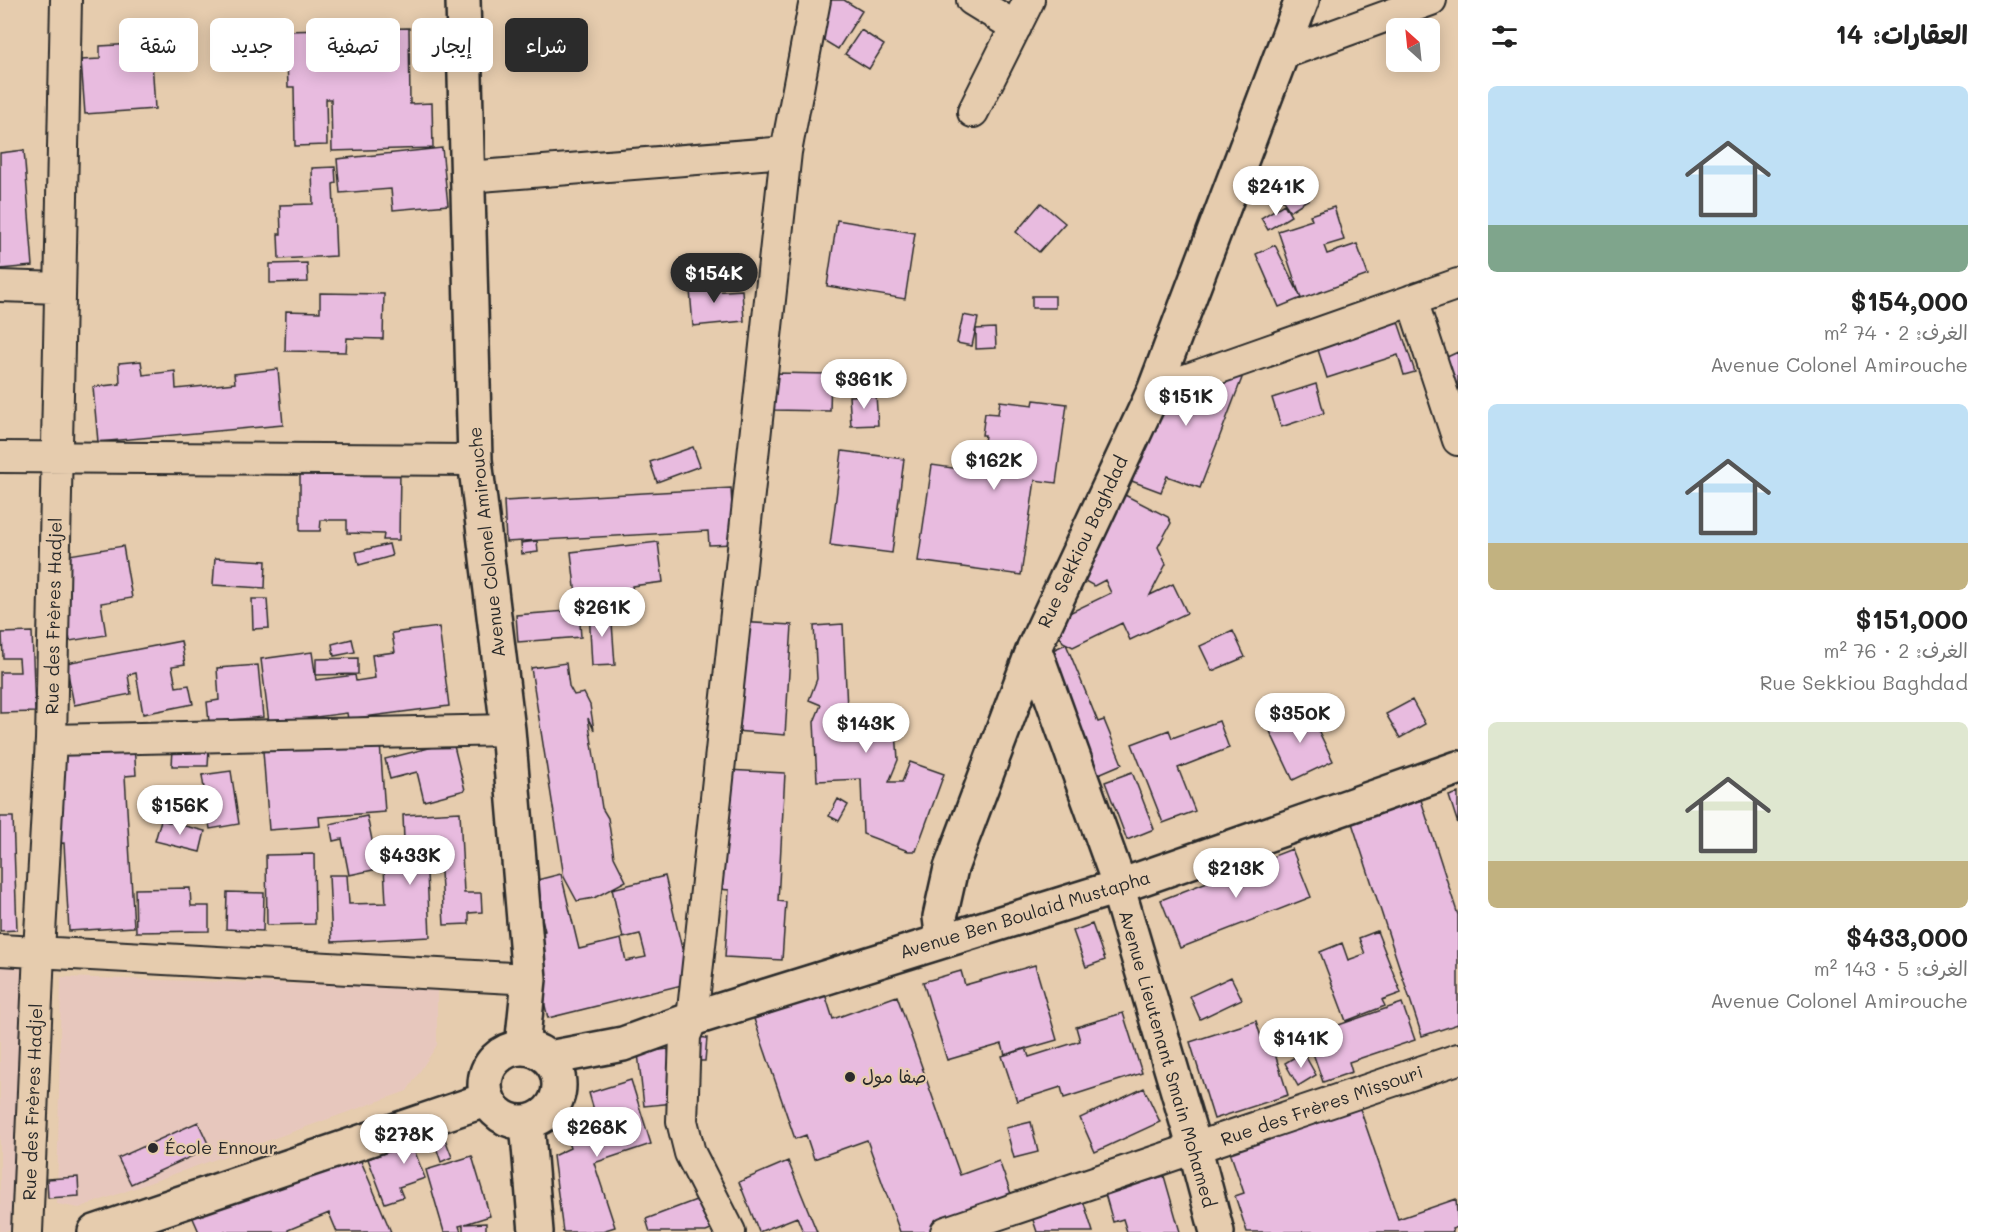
<!DOCTYPE html>
<html lang="ar">
<meta charset="utf-8">
<style>
body{margin:0;font-family:Mali,"Playpen Sans Arabic",sans-serif;background:#f2f2f2;color:#222;direction:rtl;height:100vh;display:flex;flex-direction:column;font-size:22px;white-space:nowrap}
*{box-sizing:border-box;margin:0}
p{font-size:20px;color:#767676}
.icon{flex:none;width:33px;height:33px;fill:none;stroke:currentColor;stroke-width:2;stroke-linecap:round;stroke-linejoin:round}
.map{position:relative;flex:1;overflow:hidden;direction:ltr}
.details{display:flex;flex-direction:column;background:#fff;width:540px}
.details>*{flex:none}
.banner{position:absolute;left:18px;top:18px;width:570px;height:54px;direction:rtl;display:flex;gap:12px}
.needle{width:39px;rotate:333deg}
.fabs{position:absolute;left:1386px;top:18px;display:grid;gap:12px}
.fabs a{display:grid;place-items:center;width:54px;height:54px;border-radius:9px;background:#fff;box-shadow:0 3px 15px #0003;font-size:30px}
.price{position:absolute;translate:-50% -51px;padding:0 14px;border-radius:21px;background:#fff;color:#222;font-size:20px;line-height:39px;filter:drop-shadow(0 2px 3px #0008)}
.price::after{content:'';position:absolute;left:50%;top:36px;width:18px;height:14px;margin-left:-9px;background:inherit;clip-path:polygon(0 0,100% 0,50% 100%)}
.price.current{background:#2b2b2b;color:#fff}
ul{padding:0;list-style:none}
li{display:grid;align-content:center;gap:12px;height:318px;padding:0 30px}
li span{display:grid;place-items:center;height:186px;border-radius:9px;color:#555}
li>.icon{margin-inline-start:auto}
span .icon{width:108px;height:108px;fill:#fffc;stroke-width:1}
li b{font-size:26px}
h2{display:flex;justify-content:space-between;align-items:center;height:72px;padding:0 30px;font-size:26px}
.tag{padding:0 21px;border-radius:9px;background:#fff;box-shadow:0 3px 15px #0003;font-size:21px;line-height:54px}
.tag.current{background:#2b2b2b;color:#fff}
main{display:flex;flex:1;min-height:0}
.map>svg:first-child{display:block}
.built{fill:#e7c7bd}
.building{fill:#e8bbdf;stroke:#2b2b2b;stroke-width:1.5}
.lines{fill:none;stroke-linecap:round;stroke-linejoin:round}
.minor-casing{stroke:#2b2b2b;stroke-width:34}
.tertiary-casing{stroke:#2b2b2b;stroke-width:38}
.secondary-casing{stroke:#2b2b2b;stroke-width:38}
.minor{stroke:#e6ccae;stroke-width:30}
.tertiary{stroke:#e6ccae;stroke-width:33}
.secondary{stroke:#e6ccae;stroke-width:33}
.poi-dot{fill:#2b2b2b;stroke:#e6ccae;stroke-width:2}
.labels{text-anchor:middle;stroke-width:4.5;stroke-linejoin:round;paint-order:stroke}
.street-label{font-size:18px;fill:#2b2b2b;stroke:#e6ccae}
.poi-label{font-size:18px;fill:#2b2b2b;stroke:#e6ccae;text-anchor:start}
</style>
<main>
<section class="details">
<h2>العقارات: 14<svg class="icon" aria-label="filters" viewBox="0 0 24 24"><path d="M4 7h16M4 17h16"/><circle cx="9" cy="7" r="2"/><circle cx="15" cy="17" r="2"/></svg></h2>
<ul>
<li><span style="background:linear-gradient(#bfe0f5 75%,#7fa58c 0)"><svg class="icon" aria-label="home" viewBox="0 0 24 24"><path d="M3 11l9-7 9 7M6 9v11h12V9"/></svg></span><div><b>$154,000</b><p>الغرف: 2 · 74 m²</p><p>Avenue Colonel Amirouche</p></div></li>
<li><span style="background:linear-gradient(#bfe0f5 75%,#c2b280 0)"><svg class="icon" aria-label="home" viewBox="0 0 24 24"><path d="M3 11l9-7 9 7M6 9v11h12V9"/></svg></span><div><b>$151,000</b><p>الغرف: 2 · 76 m²</p><p>Rue Sekkiou Baghdad</p></div></li>
<li><span style="background:linear-gradient(#dfe7d0 75%,#c2b280 0)"><svg class="icon" aria-label="home" viewBox="0 0 24 24"><path d="M3 11l9-7 9 7M6 9v11h12V9"/></svg></span><div><b>$433,000</b><p>الغرف: 5 · 143 m²</p><p>Avenue Colonel Amirouche</p></div></li>
</ul>
</section>
<div class="map">
<svg width="1458" height="1232" viewBox="0 0 1458 1232">
<rect width="100%" height="100%" fill="#e6ccae"/>
<filter id="ink" filterUnits="userSpaceOnUse"><feTurbulence type="fractalNoise" baseFrequency=".0167" numOctaves="2"/><feDisplacementMap in="SourceGraphic" scale="12" xChannelSelector="R" yChannelSelector="G"/><feConvolveMatrix kernelMatrix="1 2 1 2 8 2 1 2 1" color-interpolation-filters="sRGB"/></filter>
<g filter="url(#ink)">
<path class="built" d="M0,966h22l-10,263 -9,3h-3z
M61,977l376,11v57l-30,46 -328,117 -22,-4z"/>
<path class="building" d="M815,0h29l18,11 -24,38 -23,-14z
M409,28l1,76 22,-1 1,45 -101,3 -1,-52h-5l1,46 -32,1 -1,-59h-6l-2,-56z
M861,30l23,15 -15,24 -24,-15z
M151,43l4,66 -70,5 -4,-54 19,-1v-13z
M442,148l6,57 -55,5 -2,-21 -51,4 -3,-34z
M24,150l9,116 -33,3v-116z
M335,167l1,16 -3,1 3,72 -57,3 -1,-25h3l-1,-29 33,-1 -1,-36z
M1293,173l16,26 -19,12 -17,-25z
M1041,203l24,20 -26,29 -23,-20z
M1284,204l7,12 -23,14 -7,-12z
M1334,207l10,33 -20,6 3,8 30,-10 11,31 -67,24 -23,-68 34,-11 -2,-5z
M837,220l78,13 -10,66 -78,-13z
M1275,245l26,53 -22,9 -23,-53z
M307,263l1,19 -38,1v-19z
M709,276l2,16 31,-2 2,31 -51,5 -4,-48z
M320,293l64,1 -1,45 -36,-1 -1,14 -61,-1 1,-40 34,1z
M1032,296h23v12h-23z
M1394,310l21,62 -11,3 -6,-20 -71,23 -13,-41z
M963,315l15,3 -6,28 -15,-3z
M995,328l1,20 -20,1v-20z
M1458,352v37l-13,-31z
M141,361l2,14 32,-4 1,18 59,-6 -1,-9 44,-5 5,56 -185,17 -5,-55 27,-3 -1,-21z
M1201,362l41,16 -42,110 -33,-12 -6,16 -32,-12 44,-114 24,8z
M774,373l57,1 -1,37 -57,-1z
M1316,384l8,29 -43,14 -9,-29z
M876,395l2,30 -27,1 -2,-30z
M1034,400l33,4 -11,79 -21,-3 -14,95 -103,-14 14,-96 48,7 5,-37h-3l3,-22 13,1 2,-13 33,4z
M693,447l7,19 -43,16 -7,-20z
M842,451l62,8 -12,94 -62,-8z
M300,469h100l-1,71h-16l1,-6 -37,-1v-13h-26l-1,11h-20z
M731,488l3,56 -25,1 -1,-14 -202,11 -2,-41z
M1117,491l51,26 3,6 -13,24 8,17 -16,31 23,-11 14,29 -57,27 -8,-17 -49,24 -10,-5 -6,-12 8,-15 46,-22 -6,-13 -11,6 -20,-11z
M537,541l1,11 -16,2 -1,-11z
M658,542l5,40 -31,4 1,13 -56,6 -6,-53z
M389,544l3,12 -33,9 -3,-13z
M123,546l9,52 -31,5 5,32 -36,6 -13,-84z
M215,558l51,3 -1,27 -52,-3z
M252,599h15l2,29 -16,1z
M611,609l4,56 -23,1 -3,-56z
M579,610l2,27 -63,5 -2,-27z
M736,622l56,3 -7,110 -50,-4z
M843,624l4,85 32,12 -7,1 24,9 2,29 -9,22h13l8,-20 34,12 -28,77h-8l-45,-17 -2,-55 -44,2 -3,-59 7,-17 -12,-5 8,-21 -3,-53z
M439,627l10,79 -101,13 -1,-6 -78,10 -8,-64 51,-7 4,28 39,-5 1,6 19,-3 -3,-23 23,-3 -3,-19z
M1233,631l12,26 -33,14 -12,-25z
M32,632l3,80 -35,1v-41h20l-1,-14h-16l-1,-25z
M352,639l3,13 -21,4 -2,-12z
M181,641l4,23 -13,2 4,21 13,-2 4,19 -50,10 -7,-41 -8,2 3,19 -57,11 -8,-42z
M1066,644l32,78 6,-2 18,44 -28,12 -50,-122z
M358,658v16l-42,1v-16z
M566,663l3,23 5,9 10,-2 6,12 4,25 -6,-12 14,90 6,10 6,39 12,24 -32,17 -17,3 -13,-24 -33,-209z
M258,665l5,52 -54,5 -2,-20 12,-2 -2,-32z
M1412,700l13,24 -25,14 -14,-24z
M1308,709l25,52 -40,19 -25,-53z
M1219,721l10,27 -51,20 17,43 -32,12 -31,-79 37,-14 3,8z
M453,742l12,48 -41,11 -7,-29 -27,7 -5,-20z
M380,743l5,69 -66,5 1,9 -51,4 -6,-79z
M134,744l2,31 -11,1 9,151 -65,4 -5,-88 -14,1 1,-95z
M173,749h36l-1,17h-36z
M726,770l59,3 -7,128 8,1 -4,58 -57,-3 4,-67 -10,-1z
M231,771l8,53 -29,5 -8,-54z
M1132,772l22,57 -27,11 -22,-58z
M1458,793v31l-9,-28z
M838,799l10,6 -9,16 -10,-5z
M1421,800l37,115v109l-36,12 -70,-213z
M460,812l4,81h17l1,19 -13,1v11l-25,1 -3,-53 -14,1 3,64 -98,5 -3,-67h18l2,29 37,-1 -2,-36 21,-1 -2,-51z
M367,816l11,53 -29,6 -7,-36 -9,2 -3,-17z
M0,817h13l4,113 -17,1z
M161,820l44,11 -5,21 -45,-11z
M1292,849l19,48 -131,51 -19,-48z
M314,854l1,70 -48,1 -1,-70z
M561,874l18,75 42,-10 5,22 20,-4 -6,-23 -17,4 -11,-49 53,-13 25,107 -142,35 -20,-82 17,-5 -12,-50z
M190,888l1,18h18v25l-73,1 -1,-43z
M227,892l37,1 -1,38 -37,-2z
M1092,924l13,36 -19,7 -13,-36z
M1377,931l24,62 -19,7 3,6 -39,15 -26,-69 22,-9 6,17 17,-6 -6,-16z
M1035,965l22,75 -52,15 -3,-11 -55,16 -24,-78 38,-11 4,14z
M1231,977l11,22 -42,20 -10,-23z
M825,994l8,25 64,-23 63,179 39,-14 15,41 -84,30h-30l-33,-92 -53,19 -8,-24 -11,4 -41,-120z
M1402,1003l13,37 -66,22 3,10 -29,10 -16,-46z
M1123,1013l19,60 -78,25 -3,-11 -44,14 -15,-45 24,-8 3,9 51,-16 -4,-14z
M1256,1021l5,16 8,-2 19,60 -74,24 -24,-77z
M695,1037l12,1 -2,23h-12z
M668,1049l6,54 -30,3 -6,-53z
M1303,1052l13,23 -18,11 -13,-23z
M631,1080l20,64 -57,19 21,64 -16,5h-36l-10,-76 17,-8 -5,-14 33,-10 -9,-31z
M1144,1088l16,34 -65,30 -15,-34z
M1358,1103l40,116 58,-20 2,28 -6,2 1,3h-206l-12,-36 9,-3 -15,-44z
M198,1122l12,26 -79,36 -13,-26z
M1031,1122l7,30 -24,6 -8,-30z
M442,1131l10,26 -11,5 -6,-18 -20,8 10,26 -26,9 4,10 -18,6 -17,-44z
M355,1147l36,85h-54l-8,-19 -41,17v2h-89l-7,-16z
M472,1156l18,60 -25,8 21,-1v9h-23v-7l-4,1 2,6h-17l-18,-62z
M788,1161l29,71h-14l-6,-15 -38,15 -20,-50z
M1164,1176l16,56h-53l-4,-13 -10,3 -9,-32 35,-10 1,3z
M78,1177l1,19 -31,2 -1,-19z
M704,1197l12,31 -10,4h-56l-4,-13z
M1083,1200l10,32h-56l-5,-15z"/>
<g class="lines">
<defs>
<path id="minor" d="M972,0l44,27
M1282,54l149,-54
M973,112l56,-112
M467,177l319,-25
M0,286l60,2
M1412,300l46,140
M1154,391l304,-107
M0,457l475,3
M51,740l457,-10
M0,950l529,29
M27,1232l12,-281 12,-211 15,-740
M730,1232l-40,-79 -8,-32 3,-85 7,-17 94,-867 29,-152
M946,1232l512,-173"/>
<path id="tertiary" d="M1034,648l86,238"/>
<path id="secondary" d="M463,0l12,460 33,270 21,249 -7,68
M1120,886l1,13 74,250 22,83
M943,940l-3,-23 11,-49 83,-220 120,-257 148,-391
M485 1085a37 37 0 1 1 74 0a37 37 0 1 1-74 0Z
M549,1058l74,-14 69,-25 428,-133 338,-118
M527,1122l9,110
M95,1232l393,-133"/>
</defs>
<use href="#minor" class="minor-casing"/>
<use href="#tertiary" class="tertiary-casing"/>
<use href="#secondary" class="secondary-casing"/>
<use href="#minor" class="minor"/>
<use href="#tertiary" class="tertiary"/>
<use href="#secondary" class="secondary"/>
</g>
</g>
<g class="poi-dot">
<circle cx="850" cy="1077" r="6"/>
<circle cx="153" cy="1148" r="6"/>
</g>
<g class="labels">
<g class="street-label">
<text transform="translate(487 542) rotate(-96)" y="6">Avenue Colonel Amirouche</text>
<text transform="translate(1083 542) rotate(-65)" y="6">Rue Sekkiou Baghdad</text>
<text transform="translate(54 616) rotate(-89)" y="6">Rue des Frères Hadjel</text>
<text transform="translate(1025 915) rotate(-17)" y="6">Avenue Ben Boulaid Mustapha</text>
<text transform="translate(1167 1059) rotate(74)" y="6">Avenue Lieutenant Smain Mohamed</text>
<text transform="translate(33 1102) rotate(-88)" y="6">Rue des Frères Hadjel</text>
<text transform="translate(1322 1106) rotate(-19)" y="6">Rue des Frères Missouri</text>
</g>
<g class="poi-label">
<text x="862" y="1083">صفا مول</text>
<text x="165" y="1154">École Ennour</text>
</g>
</g>
</svg>
<div class="fabs">
<a><svg class="needle" viewBox="-14 -14 28 28"><path d="M0-13l5 13h-10z" fill="#e53935"/><path d="M0 13l5-13h-10z" fill="#767676"/></svg></a>
</div>
<b class="price" style="left:1276px;top:217px">$241K</b>
<b class="price current" style="left:714px;top:304px">$154K</b>
<b class="price" style="left:864px;top:410px">$361K</b>
<b class="price" style="left:1186px;top:427px">$151K</b>
<b class="price" style="left:994px;top:491px">$162K</b>
<b class="price" style="left:602px;top:638px">$261K</b>
<b class="price" style="left:1300px;top:744px">$350K</b>
<b class="price" style="left:866px;top:754px">$143K</b>
<b class="price" style="left:180px;top:836px">$156K</b>
<b class="price" style="left:410px;top:886px">$433K</b>
<b class="price" style="left:1236px;top:899px">$213K</b>
<b class="price" style="left:1301px;top:1069px">$141K</b>
<b class="price" style="left:597px;top:1158px">$268K</b>
<b class="price" style="left:404px;top:1165px">$278K</b>
<div class="banner">
<a class="tag current">شراء</a>
<a class="tag">إيجار</a>
<a class="tag">تصفية</a>
<a class="tag">جديد</a>
<a class="tag">شقة</a>
</div>
</div>
</main>
